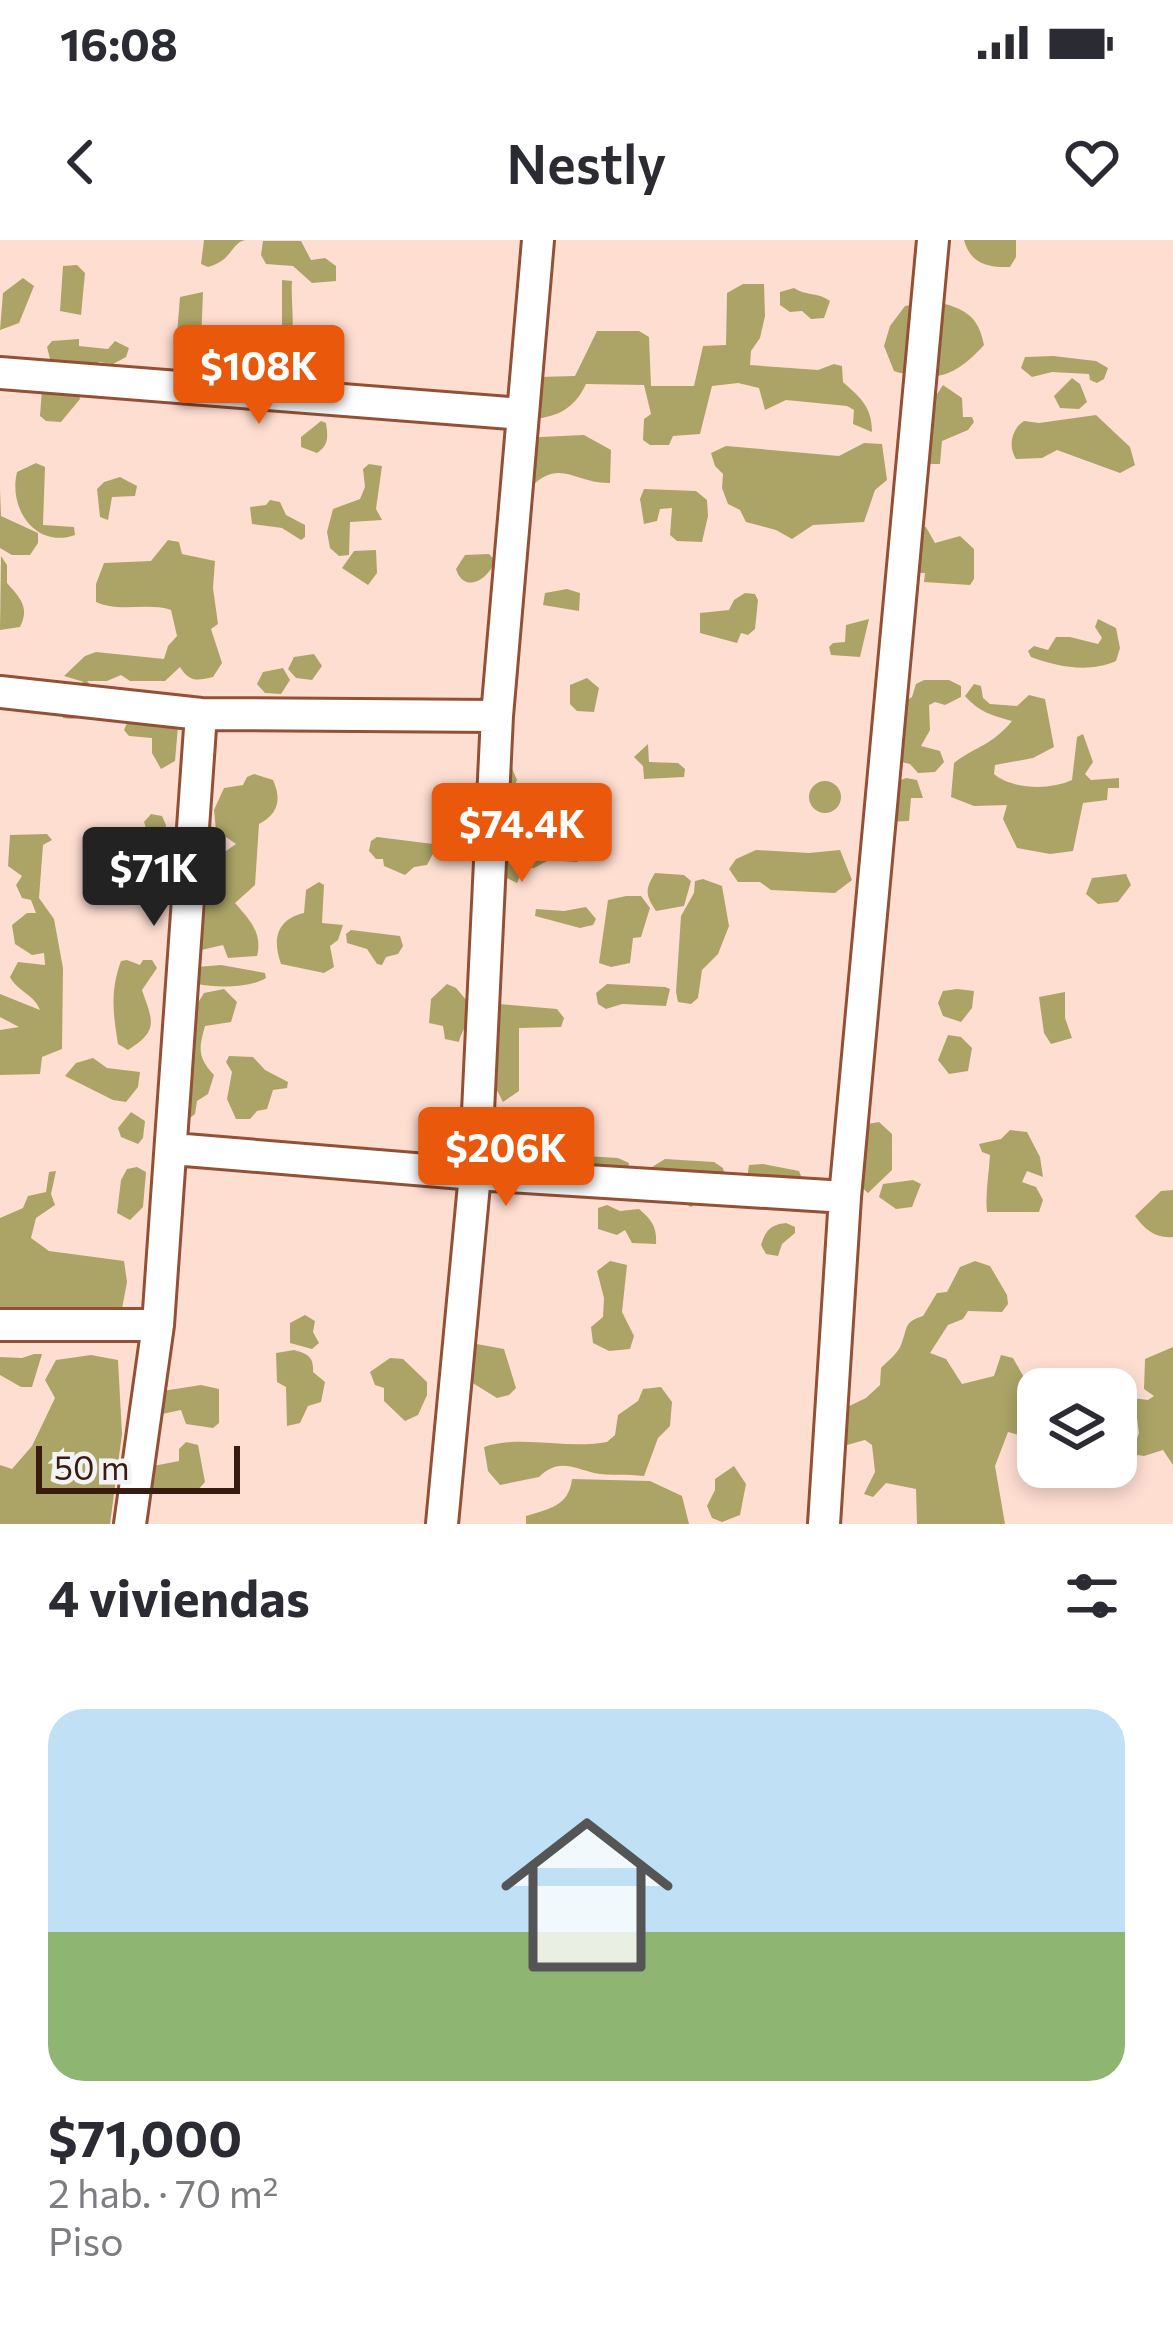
<!DOCTYPE html>
<html lang="es">
<meta charset="utf-8">
<style>
body{margin:0;font-family:Commissioner,sans-serif;background:#f2f2f3;color:#2b2b33;height:100vh;display:flex;flex-direction:column;font-size:45px;white-space:nowrap}
*{box-sizing:border-box;margin:0}
p{font-size:39px;color:#7c7c81}
.icon{flex:none;width:66px;height:66px;fill:none;stroke:currentColor;stroke-width:2;stroke-linecap:round;stroke-linejoin:round}
.map{position:relative;height:1284px;overflow:hidden}
.details{display:flex;flex-direction:column;background:#fff;flex:1}
.details>*{flex:none}
.tools{position:absolute;left:1017px;top:1128px;display:grid;gap:24px}
.tools a{display:grid;place-items:center;width:120px;height:120px;border-radius:24px;background:#fff;box-shadow:0 6px 18px #0003;font-size:60px}
.scale{position:absolute;left:36px;bottom:30px;width:204px;box-sizing:border-box;padding-left:12px;border:6px solid #391c11;border-top:0;font-size:33px;line-height:42px;white-space:nowrap;color:#391c11;-webkit-text-stroke:9px #f3f3f3;paint-order:stroke}
.price{position:absolute;translate:-50% -102px;padding:0 27px;border-radius:12px;background:#ea580c;color:#fff;font-size:39px;line-height:78px;filter:drop-shadow(0 3px 6px #0008)}
.price::after{content:'';position:absolute;left:50%;top:72px;width:36px;height:27px;margin-left:-18px;background:inherit;clip-path:polygon(0 0,100% 0,50% 100%)}
.price.active{background:#222;color:#fff}
ul{padding:0;list-style:none}
li{display:grid;align-content:center;gap:24px;height:636px;padding:0 48px}
li span{display:grid;place-items:center;height:372px;border-radius:36px;color:#555}
li>.icon{margin-inline-start:auto}
span .icon{width:216px;height:216px;fill:#fffc;stroke-width:1}
li b{font-size:51px}
h2{display:flex;justify-content:space-between;align-items:center;height:144px;padding:0 48px;font-size:51px}
.status{display:flex;justify-content:space-between;align-items:center;height:84px;padding:0 60px;background:#fff;direction:ltr}
.status svg{height:33px;fill:currentColor}
header{display:flex;justify-content:space-between;align-items:center;height:156px;padding:0 48px;background:#fff;font-size:54px;font-weight:600}
.map>svg:first-child{display:block}
.forest{fill:#aba466}
.lines{fill:none;stroke-linecap:round;stroke-linejoin:round}
.minor-casing{stroke:#935035;stroke-width:36}
.minor{stroke:#fff;stroke-width:30}
</style>
<div class="status"><b>16:08</b><svg viewBox="0 0 49 12"><path d="M0 12V9h3v3zM5 12V6h3v6zM10 12V3h3v9zM15 12V0h3v12zM26 1h20v11H26zM47 4h2v5h-2z"/></svg></div>
<header><svg class="icon" aria-label="back" viewBox="0 0 24 24"><path d="M15 5l-7 7 7 7"/></svg>Nestly<svg class="icon" aria-label="heart" viewBox="0 0 24 24"><path d="M12 20l-8-8c-3-5 5-10 8-4 3-6 11-1 8 4z"/></svg></header>
<div class="map">
<svg width="1173" height="1284" viewBox="0 0 1173 1284">
<rect width="100%" height="100%" fill="#ffded2"/>
<path class="forest" d="M204,0h41c-15,4 -12,20 -37,27l-7,-3z
M964,0h52v17l-6,10c-23,1 -40,-4 -46,-27z
M263,1h38l10,19 14,-2 11,8v15l-24,2 -19,-17 -27,-2 -5,-9z
M77,25l8,8 -4,42 -21,-4 3,-45z
M23,38l11,8 -15,37 -19,7 3,-37z
M282,40l10,1c-2,27 8,65 -12,87l-3,-13 5,-9z
M743,44h21l1,32 -5,22 -9,13 -1,14 68,5 16,-6 8,2 1,16c18,16 29,25 29,50l-19,-8 1,-14 -7,-4 -61,-6 -21,10 -6,-22 -21,-5 -26,3 -12,48 -27,2 -4,9h-19l-7,-5 1,-21 7,-5 -7,-29 -58,-1c-11,24 -28,33 -53,35l5,-42 37,-1 22,-45h42l10,6 2,49h43l9,-40 23,-1 1,-52z
M794,48c12,8 24,4 36,13l-6,17 -13,1 -9,-8 -12,1 -10,-7v-13z
M203,52l-2,51 8,7 16,1 10,-20 5,-1 6,11 -2,14 -13,2 -5,13 -16,-7 -13,-17 -11,1 -11,12 5,-62z
M935,61c29,8 43,13 49,44 -28,31 -49,39 -90,26l-10,-25 6,-20 15,-20z
M79,99v7l29,3 7,-8 14,7 -3,9 -13,7 -14,-2 -7,7 -42,-10 -3,-12 5,-6z
M1053,116l43,5 12,7 -4,11 -7,4 -7,-3 -1,-6 -37,-2 -20,5 -11,-9 4,-11z
M1072,138l8,6 7,18 -8,7 -19,-1 -6,-12z
M943,145l19,13 1,19h9l2,5 -6,8 -26,11 -2,23h-26l-2,-55 25,-15z
M78,147l2,12 -19,23 -15,-1 -6,-5 2,-28z
M1096,175l34,32 5,18 -15,8 -63,-23 -15,8 -26,1c-8,-12 -5,-30 8,-38l15,2z
M321,181l5,2c2,14 3,22 -9,30l-16,-6v-10z
M584,195l27,15 -1,33c-35,1 -50,-26 -80,5l1,-41 9,-10z
M864,203l18,1 5,36 -12,10 -11,32 -51,3 -21,14 -16,-9 -30,-8 -6,-12 -12,-6 -6,-16 1,-14 -8,-8 -4,-13 15,-7 113,10z
M36,223l9,4 -2,58 31,2 1,8c-39,14 -67,-26 -58,-63z
M369,224l13,2 -6,43 6,11 -32,2 -1,33 -10,1 -9,-8 -3,-16 6,-23 27,-10 5,-12 -2,-18z
M120,237l17,9 -2,10 -23,1 -4,23 -8,-3 -3,-28 7,-7z
M0,249l1,27 37,17v10l-8,12h-18l-12,-7z
M644,249l52,2 11,9 1,16 -6,26 -25,-1 -7,-6 2,-27 -12,1 -3,12 -13,3 -4,-25z
M270,260l10,2 6,13 19,10v12l-4,3 -19,-12 -30,-4 -2,-17 16,-2z
M917,287h9l9,16 25,-7 14,13v30l-4,6 -46,-3 1,-9h-8z
M168,300l11,2 3,12 33,7 -2,27 5,36 -7,5 11,34 -9,14c-16,4 -24,5 -33,-10l-15,14h-35l-9,-6 -14,6h-20l13,13c-7,16 -18,28 -37,24l4,-31 17,-5 -20,-6 21,-20 11,-4 68,7 4,-13 9,-10 -6,-26c-24,-8 -51,3 -75,-8v-18l8,-21 47,-2z
M376,310l1,23 -9,12 -26,-17 12,-17z
M489,314l6,6c-5,19 -31,35 -39,9l9,-14z
M1,316l6,9v18c13,15 23,24 13,44l-20,3z
M567,349l13,4 -1,18 -36,-6 2,-12z
M745,353l10,1 3,6 -3,29 -7,6 -7,-2 -4,10 -37,-10v-20l29,-3 5,-10z
M869,379l-9,38 -29,-2 -2,-8 4,-4 12,-1 1,-17z
M1098,379l18,9 4,20 -4,13c-27,12 -58,6 -85,-4l-3,-6 6,-5 14,4 8,-13h14l28,7 4,-6 -7,-11z
M314,414l8,12 -10,14 -16,-2 -8,-9 6,-12z
M283,428l7,12 -9,14 -16,-1 -8,-9 6,-12z
M587,438l12,10 -5,24 -17,-1 -7,-7v-19z
M924,440h25l12,6v11l-16,8 -10,-3 -6,3 1,25 -9,16 19,5 4,11 -9,10 -17,1 -8,-9 -13,-3v-55l15,-9 4,-13z
M974,444l7,2 2,12 7,6 27,2 12,-11 16,4 9,48 -21,11 -38,7 -1,9c19,16 57,16 78,6l5,-43 6,-3 10,28 -8,12 6,6 28,-2v10h-11l-1,12 -24,3 -10,48 -23,3 -33,-6 -14,-29 4,-14 -33,1 -23,-9 3,-34c24,-18 37,-17 58,-42 -20,-6 -32,-8 -47,-25z
M130,476l48,10 -3,35 -14,8 -9,-16v-15l-23,-2 -5,-6z
M648,504l1,18 29,1 7,6 -1,8 -40,2 -1,-13 -9,-9z
M511,526l6,14 -4,9 4,10 81,7 6,19 -18,31 -9,6 -28,-2 -15,8 -10,-1 -7,16 -22,-11 3,-105z
M254,534l19,6c9,20 5,34 -14,44l-4,61 -20,18c14,16 28,30 22,53l-29,2 -5,-13 -39,9 -16,-5 9,-79 20,-22 29,3 10,-7 -20,-14 -2,-20 10,-22 19,-3 4,-8z
M906,538l11,2 6,18h-12l-2,23 -24,1 6,-38z
M809 557a16 16 0 1 1 32 0a16 16 0 1 1-32 0Z
M151,574l11,2 4,9c-5,25 -7,36 -29,50l-21,-17 4,-10 28,-14 -4,-12z
M47,594l5,6 -9,5 -4,53 15,21 9,49 -1,81 -20,8 -2,17 -40,1v-45l19,-3 -19,-10v-23l40,16c-6,-16 -22,-18 -30,-33l8,-15 27,3 -1,-12 -12,2 -17,-11 -3,-19 15,-12h9l-5,-13 -9,-2 -6,-13 6,-9 -14,-10 2,-31z
M377,597l56,7 1,8 -7,13 -13,2 -9,8 -21,-9 -1,-7h-7l-7,-8 2,-10z
M756,610l53,3 31,-3 12,30 -17,13 -64,-3 -11,-8h-22l-9,-13 7,-10z
M655,633l29,2 7,6 -7,25 -28,5c-11,-16 -11,-22 -1,-38z
M1126,634l5,11 -13,17 -20,2 -12,-10 6,-16z
M703,639l19,7 7,40 -11,28 -16,16 -4,28 -7,6 -13,-2 -2,-10 5,-76 13,-23 1,-12z
M319,642l5,3 -2,38 21,2 -5,15 -8,6 4,21 -10,6 -43,-9c-9,-25 -4,-45 23,-51l2,-23z
M626,656h15l9,12 -9,29 -8,1 -3,25 -19,4 -12,-4 9,-63z
M586,667l10,12 -3,6 -13,3 -45,-12 1,-7 28,2z
M351,690l49,6 3,10 -5,8 -12,3 -4,8 -5,-1 -10,-15 -20,-6 -1,-9z
M127,720l13,5 3,-5h9l5,8 -15,22c11,32 17,40 -14,60l-10,-6c-5,-31 -8,-53 3,-83z
M221,725l44,8 1,5c-16,10 -49,10 -69,6l-4,-6 4,-11z
M447,744l9,4 17,20c-2,14 -11,20 -14,34l-14,-3 -2,-13 -14,-3 2,-24z
M607,744l58,3 5,2 -4,17 -44,-2 -16,5 -8,-5 -2,-11z
M224,749l13,13 -6,20 -26,4c-6,22 -8,31 9,49l-6,19 -11,7 -2,13 -13,10 11,-113 11,-18z
M957,749l17,2 -2,17 -11,14 -18,-6 -5,-13 5,-12z
M1065,752v26l7,20 -21,6 -7,-11 -5,-36z
M500,764l57,5 7,9 -3,9 -42,1v63l-16,11 -11,-21z
M948,795l13,2 11,11 -4,23 -19,3 -11,-14z
M229,816l24,1 12,13 23,12 -1,6 -14,2 -6,19 -10,2 -7,8h-14l-9,-20 5,-27 -6,-10z
M93,818l14,10 33,4 -2,15 -12,15 -13,-2 -48,-24 11,-13z
M131,872l14,9 -2,17 -5,6 -17,-7 -3,-9z
M494 896a15 15 0 1 1 30 0a15 15 0 1 1-30 0Z
M879,882l13,12v36l-24,23 -12,-11 6,-57z
M1010,890l17,2 13,25 3,20 -16,-6 -5,11 14,5 7,13 -4,12h-52c-2,-18 2,-38 3,-57l-8,-3 -3,-8 22,-5z
M498,911l120,7 11,5 -1,9 -142,-10v-7z
M665,919l49,3 9,6 3,12 -35,27 -41,-25 2,-15z
M763,924l36,7 4,10 -56,-2 2,-14z
M137,927l9,5 -3,35 -13,13 -13,-7 4,-33 6,-11z
M56,931l-5,23 4,11 -19,13 -5,20 18,13 75,10 3,21 -8,43 -111,-15 -8,11v-103l23,-10 5,-12 18,-4 3,-20z
M913,940l8,4 -9,23 -16,2 -17,-12 4,-13z
M1173,950v47c-17,2 -29,-8 -38,-21l26,-25z
M607,965l13,6 19,-2c13,11 18,18 17,35l-24,-1 -7,-13 -8,5 -19,-6v-21z
M786,983l9,4v6l-13,11 -4,12 -12,-2 -5,-9c5,-15 9,-20 25,-22z
M610,1021l17,4 -5,47 12,24 -4,13 -21,2 -16,-8 -2,-16 12,-10 1,-19 -7,-27z
M975,1021l15,5 17,29 1,9 -6,8 -34,-1 -5,8 -15,6 -18,28 16,6 16,25 32,-8 7,-21 12,3 19,34 6,3v45l-30,-8 -13,34 10,58h-88l-1,-35 -30,-6 -13,14 -9,-3 11,-22 -3,-27 -7,-5 -18,5 -7,-16 7,-22 19,-9 14,-13 1,-17c7,-7 17,-15 20,-23 7,-17 2,-23 22,-29l14,-23 10,-1 13,-25z
M305,1075l10,6 -2,11 6,11 -7,6 -22,-6v-20z
M471,1103l33,6 12,39 -7,7 -12,3 -31,-19z
M1173,1107v118l-10,-15 -19,6 -13,-2 8,-21 -2,-15 -15,-1 -6,7v-28l32,4 6,-4 -10,-7 1,-30z
M294,1110c14,4 20,7 19,22l12,10 -4,20 -13,4 -8,17 -13,3 -1,-39 -9,-5 -1,-29z
M34,1114h8l-10,33h-11l-21,-12v-18l22,1z
M91,1115l27,5 4,74 -12,90h-110v-59l12,4 20,-23 23,-48 -10,-18 11,-20z
M390,1118l13,1 24,23v13l-9,20 -13,6 -21,-20v-13l-9,-3 -5,-13z
M201,1145l18,4v34l-6,5 -27,-4 -5,-14 -19,4 -7,-9 1,-13z
M661,1147l11,15 -2,24 -12,12 -14,38c-16,-2 -35,0 -50,-3 -21,-5 -35,-15 -55,4l-39,8 -12,-14 -4,-24c38,-13 83,3 123,-5l8,-7 3,-20 20,-14 5,-12z
M186,1202l12,3 7,37 -8,9 -51,-2 2,-22 31,-6v-12z
M734,1226l12,18 -6,31 -18,7 -10,-4 -5,-12 8,-16v-11z
M572,1239l78,2 32,15 7,28h-163v-8c23,-7 43,-10 46,-37z"/>
<g class="lines">
<defs>
<path id="minor" d="M0,133l522,41
M0,452l201,22 296,2
M173,909l302,25 370,23
M0,1085h158
M130,1284l28,-199 43,-611
M442,1284l33,-350 22,-458 41,-476
M824,1284l21,-327 88,-957"/>
</defs>
<use href="#minor" class="minor-casing"/>
<use href="#minor" class="minor"/>
</g>
</svg>
<div class="tools">
<a><svg class="icon" aria-label="layers" viewBox="0 0 24 24"><path d="M12 4l9 5-9 5-9-5zM3 14l9 5 9-5"/></svg></a>
</div>
<div class="scale">50 m</div>
<b class="price" style="left:259px;top:187px">$108K</b>
<b class="price" style="left:522px;top:645px">$74.4K</b>
<b class="price active" style="left:154px;top:689px">$71K</b>
<b class="price" style="left:506px;top:969px">$206K</b>
</div>
<section class="details">
<h2>4 viviendas<svg class="icon" aria-label="filters" viewBox="0 0 24 24"><path d="M4 7h16M4 17h16"/><circle cx="9" cy="7" r="2"/><circle cx="15" cy="17" r="2"/></svg></h2>
<ul>
<li><span style="background:linear-gradient(#bfe0f5 60%,#8fb573 0)"><svg class="icon" aria-label="home" viewBox="0 0 24 24"><path d="M3 11l9-7 9 7M6 9v11h12V9"/></svg></span><div><b>$71,000</b><p>2 hab. · 70 m²</p><p>Piso</p></div></li>
</ul>
</section>
